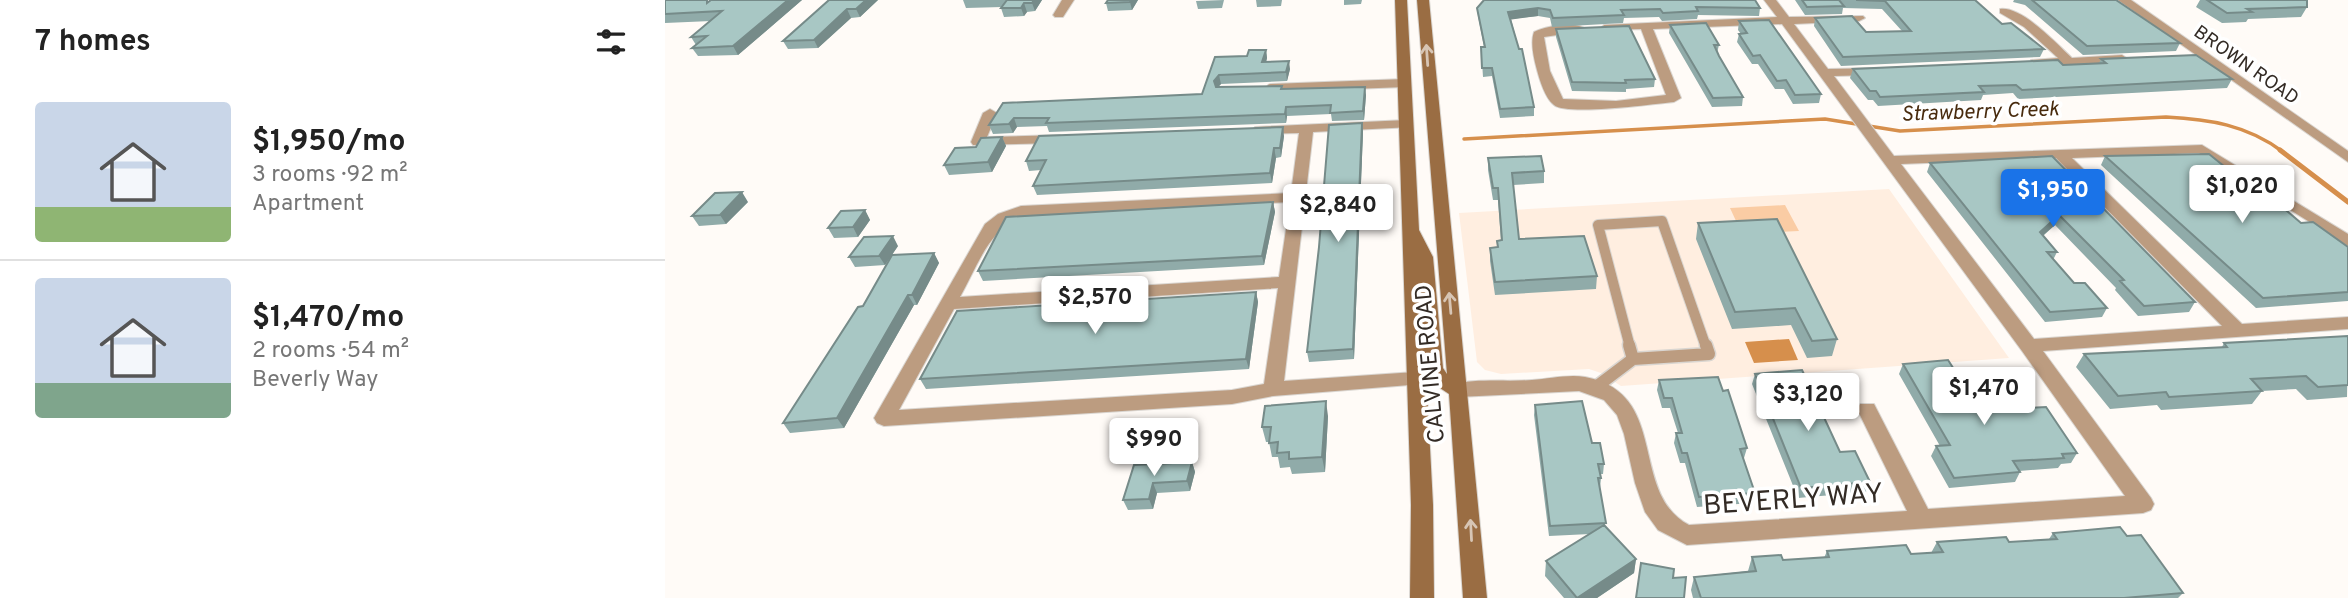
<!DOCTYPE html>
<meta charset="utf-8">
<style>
body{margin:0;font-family:Overpass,sans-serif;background:#f6f6f6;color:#222;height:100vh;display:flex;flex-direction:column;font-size:26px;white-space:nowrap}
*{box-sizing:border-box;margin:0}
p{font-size:23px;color:#767676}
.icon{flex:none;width:38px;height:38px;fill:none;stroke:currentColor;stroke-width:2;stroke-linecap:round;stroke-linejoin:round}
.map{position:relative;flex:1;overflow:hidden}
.drawer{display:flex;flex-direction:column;background:#fff;width:665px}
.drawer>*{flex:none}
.price{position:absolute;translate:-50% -60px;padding:0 16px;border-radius:7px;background:#fff;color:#222;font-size:23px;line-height:46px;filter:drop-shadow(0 2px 4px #0008)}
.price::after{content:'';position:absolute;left:50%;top:42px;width:21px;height:16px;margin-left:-10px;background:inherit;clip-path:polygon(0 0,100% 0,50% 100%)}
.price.selected{background:#1a73e8;color:#fff}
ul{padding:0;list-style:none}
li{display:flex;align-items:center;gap:21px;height:175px;padding:0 35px}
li+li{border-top:2px solid #e0e0e0}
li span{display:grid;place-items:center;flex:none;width:196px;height:140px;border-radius:7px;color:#555}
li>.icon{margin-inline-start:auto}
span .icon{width:84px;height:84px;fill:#fffc;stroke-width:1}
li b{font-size:30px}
h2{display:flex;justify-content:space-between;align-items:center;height:84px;padding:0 35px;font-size:30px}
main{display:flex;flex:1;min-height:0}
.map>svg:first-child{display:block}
.built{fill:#ffeee0}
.green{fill:#facca4}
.water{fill:#d68f4c}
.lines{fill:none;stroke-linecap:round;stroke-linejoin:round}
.stream-far1{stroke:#d68f4c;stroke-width:3.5}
.stream{stroke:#d68f4c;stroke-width:5}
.service-far2-casing{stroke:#dad6d1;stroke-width:10}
.service-far1-casing{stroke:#dad6d1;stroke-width:12}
.service-casing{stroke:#dad6d1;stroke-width:15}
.minor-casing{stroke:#dad6d1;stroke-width:2}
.secondary-casing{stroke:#dad6d1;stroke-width:2}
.service-far2{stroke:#bc9c80;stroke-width:8}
.service-far1{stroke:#bc9c80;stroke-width:10}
.service{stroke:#bc9c80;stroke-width:12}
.minor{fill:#bc9c80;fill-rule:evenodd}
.secondary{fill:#9a6d43;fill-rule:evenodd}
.wall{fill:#90aba9}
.shaded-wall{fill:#768b89}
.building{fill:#a8c7c4;stroke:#768b89;stroke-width:2}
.oneway{stroke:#d7c5b4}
.labels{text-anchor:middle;stroke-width:7;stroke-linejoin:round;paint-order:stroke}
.far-street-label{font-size:19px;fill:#332b25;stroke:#fff}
.far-water-label{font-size:21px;font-style:italic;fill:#482b0e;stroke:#fff}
.street-label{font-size:23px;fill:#332b25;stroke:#fff}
.near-street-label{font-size:28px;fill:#332b25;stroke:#fff}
</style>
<main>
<section class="drawer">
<h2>7 homes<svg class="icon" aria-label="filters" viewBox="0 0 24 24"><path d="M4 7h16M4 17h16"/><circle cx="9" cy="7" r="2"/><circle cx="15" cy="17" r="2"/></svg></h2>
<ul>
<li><span style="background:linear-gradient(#c9d6e8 75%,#8fb573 0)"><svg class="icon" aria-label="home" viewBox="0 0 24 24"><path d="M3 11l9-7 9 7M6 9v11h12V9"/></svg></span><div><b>$1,950/mo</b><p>3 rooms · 92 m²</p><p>Apartment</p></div></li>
<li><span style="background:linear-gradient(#c9d6e8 75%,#7fa58c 0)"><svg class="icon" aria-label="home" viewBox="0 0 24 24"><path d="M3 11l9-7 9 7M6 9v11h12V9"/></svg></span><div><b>$1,470/mo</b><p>2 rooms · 54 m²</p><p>Beverly Way</p></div></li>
</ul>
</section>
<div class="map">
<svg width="1683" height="598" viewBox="0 0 1683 598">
<rect width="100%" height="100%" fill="#fffbf7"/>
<path class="built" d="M1224,189l120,169 -388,28 -20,-13 -12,-4 -88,5 -16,-4 -8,-8 -18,-149z"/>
<path class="green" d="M1120,205l14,26 -57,3 -12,-26z"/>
<path class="water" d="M1124,339l9,21 -44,3 -9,-21z"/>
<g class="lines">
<path class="stream-far1" d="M799,139l361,-20 75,12 266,-14c42,2 82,8 117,35"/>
<path class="stream" d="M1615,150l68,52"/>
<defs>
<path id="service-far2" d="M606,88l134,-5"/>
<path id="service-far1" d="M965,347l-32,-122 64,-4 44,126"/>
<path id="service" d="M964,345l4,14
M968,359l76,-5 -3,-9
M931,387l37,-28"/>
<path id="minor" d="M397,0h12l-11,17h-8l-2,-2z
M1099,0h12l13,17 74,-1 2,2 -6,3 -65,3 34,45 50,-1v6l-4,1 -40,1 60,80 308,-11 146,89v12l-149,-93 -127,5 170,166 106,-7v12l-305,22 108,147 3,6 -3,6 -8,3 -456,32 -29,-15 -13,-18 -10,-29 -11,-49 -7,-19 -13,-15 -25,-9 -121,6 -7,-2 -3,-5 3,-5c24,-7 55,-3 81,-5 17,-1 36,-6 53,-3 86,16 43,116 104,148l218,-14 -50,-102 3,-5h14l54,105 197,-13 -103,-145 -240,-327 -129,5 28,69 -7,4c-20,2 -107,14 -120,3 -9,-7 -14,-24 -17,-35 -3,-11 -7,-27 -3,-38 12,-6 40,-11 52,-3l-2,2 -40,6 6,34 13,28 53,2 50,-6 -25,-66 -33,1 -6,-3 2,-2 173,-8zM1391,158l166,168 -188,13 -133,-175z
M1453,0h13l217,151v11z
M1335,9c22,-3 56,34 72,49l50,-3 6,4 -6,4 -91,3v-6l27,-2 -34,-31 -24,-14z
M325,109l7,4 -10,24 73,-2 7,4 -7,4 -87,2 -2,-3 12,-29z
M742,120l5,1v6l-99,5 -29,249 131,-9 7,2 3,5 -3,5 -149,12 -41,8 -348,22 -7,-3 -3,-5 111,-194 13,-10 23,-8 270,-13 8,-60 -39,1 -7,-4 2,-3zM625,202l-11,75 -319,20c17,-30 29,-69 63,-81zM613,288l-14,96 -32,6 -333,20 55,-101z"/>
<path id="secondary" d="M730,0h12l12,230 14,27 10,111 4,6 -30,-374h12l58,598h-24l-14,-204 -15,-10 -8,-12 7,133 1,93h-24l1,-93z"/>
</defs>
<use href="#service-far2" class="service-far2-casing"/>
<use href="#service-far1" class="service-far1-casing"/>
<use href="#service" class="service-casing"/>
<use href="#minor" class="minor-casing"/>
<use href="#secondary" class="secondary-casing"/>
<use href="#service-far2" class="service-far2"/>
<use href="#service-far1" class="service-far1"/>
<use href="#service" class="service"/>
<use href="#minor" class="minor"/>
<use href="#secondary" class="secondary"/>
</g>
<path class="wall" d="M0,0l44,1 2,-1h91l-64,55 -40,1 -6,-8 4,-3 -5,-8 20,-16 -46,2z
M164,0h49l-18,17 -9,1 -33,30 -30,1 -5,-8z
M298,0h79l-7,11 -8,1 -3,4 -20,1 -3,-9 1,-1 -36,1z
M473,0l-6,10 -24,1 -2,-8z
M559,0l-2,8 -24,1 -2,-8z
M591,0h26l-1,6 -24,1z
M679,0h18l-1,4 -17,1z
M819,0l276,8 -1,8 -61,-1 -1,4 -35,2 -3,-4 -35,1 -1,5 -71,4 -2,-9 -12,-2 -27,3 23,88v9l-34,2 -8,-42 -9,1 -2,-30h3l-6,-31 -1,-8z
M1130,0h180l27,24 42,25 -4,8 -199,9 -27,-40 1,-8 51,14 36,-1 -20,-22 -39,-1 -1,6 -37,1z
M1349,0h102l64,43 -4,8 -93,4 -58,-50 -12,-3z
M1535,0h107v7l-6,10 -53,2 -2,3 -24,1 -26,-16z
M1074,21l82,73 -2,9 -26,1 -9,-15h-9l-17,-25h-6l-15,-22 2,-8h2l-3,-4z
M1005,25l49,20 -2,8 26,44 -1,9 -30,1 -43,-74z
M891,29l99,50 -1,8 -28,2v3l-54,-1 -16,-54z
M601,50l1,8 -1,4 24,7 -3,12 -66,3 -3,3 65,2 83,6 -2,25 -32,1 -1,-7 -44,2 -1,7 -237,9 -2,-6 -30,1 -4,6 -20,1 -4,-9 14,-22 199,-9 13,-37 32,-1z
M1436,59l131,20 -5,9 -209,11 -5,-6 -30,2 -2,5 -103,6 -5,-6h-5l-18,-22 3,-9 210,-4 36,-2z
M697,123l1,9 -9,227 -45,3 -2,-10z
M619,136l-3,21 -5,1 -4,25 -235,12 -4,-9 8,-16 -12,1 -3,-10z
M337,137l4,9 -14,26 -43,3 -5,-10 32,-18z
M1387,156l143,146 -6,10 -51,4 -23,-26 1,-2 -61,-63 -12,11 14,16 -4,8 21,23 33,25 -5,9 -57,5 -118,-150 3,-9z
M1440,156l152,37 44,30 47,24v54l-92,7 -155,-143z
M823,158l56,13v12l-31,2 6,54 78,37 -1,13 -101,6 -5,-34v-13l7,-1v-6h4l-3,-41h-5l-5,-30z
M83,202l-22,22 -27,2 -7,-10z
M608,202l2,10 -11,53 -281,16 -5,-10z
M200,210l5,10 -12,17 -24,1 -6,-10z
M1033,223l139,116 -5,17 -25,2 -16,-33 -59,4 -36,-90z
M233,246l-13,19 -30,2 -6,-10z
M269,253l5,10 -22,42h-3l-70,123 -54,5 -7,-10z
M591,292l2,10 -9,67 -323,20 -6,-10z
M1683,336l-1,61 -40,3 -11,-11 -34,2 -10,13 -91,6 -4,-5 -47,4 -34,-42 8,-13 138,-7 2,-4z
M1238,364l78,47 96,42 -6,10 -10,1 -3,4 -39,3 1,1 -5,10 -66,6 -18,-32 5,-10h4l-41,-72z
M1090,374l115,108 -4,10 -68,6 -46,-114z
M994,380l64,11 24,57 -3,10 -1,1 12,34 -3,10 -55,4 -12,-44h-5l-6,-20 2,-10h2l-8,-25h-8l-5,-18z
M870,405l57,38 12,21 -1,10h-3l1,4 -1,10 5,38 31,33 -2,14 -37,25h-33l-19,-22 1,-15 44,-27 -41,2 -15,-121z
M663,416l-3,56 -33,2 -2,-7 -10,1 -2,-11h-6l-3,-15h-3l-4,-15z
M527,462l3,10 -5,19 -33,2 -4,16 -25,1 -5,-10z
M1388,533l74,3 56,57 -5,5h-485l-2,-8 3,-13 54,-6 4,-14 31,3 41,-2 3,-7 84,3 20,-1 6,-11h72l40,-3z"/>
<path class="shaded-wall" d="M123,0h14l-64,55 -5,-9z
M201,0h12l-18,17 -4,-8z
M369,0h8l-7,11 -3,-8z
M466,0h7l-6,10 -2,-8z
M359,3l3,9 -3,4 -3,-8z
M873,8v8l-30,4v-8z
M182,9l4,9 -33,30 -4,-8z
M601,50l1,8 -3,12 -2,-8z
M624,61l1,8 -3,12 -1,-9z
M554,75l2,9 -6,6 -1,-9z
M700,87l1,8 -2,25 -1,-9z
M621,107l1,9 -1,7 -1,-9z
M349,118l3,9 -4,6 -4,-9z
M697,123l1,9 -9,227 -1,-10z
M618,127l1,9 -3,21 -1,-9z
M337,137l4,9 -14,26 -4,-10z
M609,148l2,10 -4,25 -2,-10z
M77,192l6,10 -22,22 -6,-9z
M608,202l2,10 -11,53 -2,-9z
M200,210l5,10 -12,17 -5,-10z
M1394,215l-4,10 -20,17 5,-10z
M228,236l5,10 -13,19 -6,-9z
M269,253l5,10 -22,42 -5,-10z
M591,292l2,10 -9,67 -3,-10z
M243,295l6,10 -70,123 -7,-10z
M661,401l2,15 -3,56 -3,-15z
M527,462l3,10 -5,19 -3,-10z
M488,483l4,10 -4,16 -4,-10z
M971,559l-2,14 -37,25h-19z"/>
<path class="building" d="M0,0h42v3l4,-3h77l-55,46 -41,2 15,-12 -16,1 31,-26 -57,3z
M164,0h37l-10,9h-9l-33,31 -31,1z
M342,0h27l-2,3h-8l-3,5h-20z
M443,0h23l-1,2 -24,1z
M819,0h271l5,8 -64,-1 2,4 -35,2 -3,-4 -39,1 3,5 -71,3 -3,-8 -12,-2 -30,4 11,37h3l12,58 -34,2 -8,-41h-10l-1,-21h4l-8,-39z
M1137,0h37l5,6 -37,1z
M1191,0h119l27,24 9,-1 33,26 -201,8 -28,-39 37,-2 14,16 45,-1 -26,-30z
M1367,0h84l64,43 -93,3z
M1542,0h100v7l-60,2 5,3 -25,1z
M1104,20l52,74 -26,1 -9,-15 -9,1 -17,-26 -7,1 -14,-22 8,-1 -8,-12z
M1041,23l13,22h-5l5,11 24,41 -30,1 -43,-73z
M964,26l26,53 -30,1 1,3 -54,-1 -16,-53z
M584,50h17l-4,12 27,-1 -3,11 -67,3 -5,6 2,6 66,-1 -1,3 84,-2 -2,24 -33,2 1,-8 -45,2 -1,7 -239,9 3,-5h-35l-5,6 -20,1 14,-22 199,-9 13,-37 32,-1z
M1531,55l36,24 -210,11 -6,-5 -37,1 5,6 -104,5 -4,-6h-6l-17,-22 205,-9 5,5 43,-2 -5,-4z
M697,123l-9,226 -46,3 12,-105 10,-122z
M618,127l-3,21h-6l-4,25 -237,13 13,-26 -20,1 13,-25z
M337,137l-14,25 -44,3 11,-17 21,-1 5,-9z
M1544,154l48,39 8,-1 36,31 12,-1 35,25v45l-85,6 -158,-142z
M876,156l3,15 -32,2 7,66 65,-3 13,40 -102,6 -5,-34 8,-1 -1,-6 5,-1 -4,-52h-5l-5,-30z
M1387,156l143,146 -51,4 -24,-25 4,-1 -65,-65 -19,17 17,20h-10l27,31h11l22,25 -57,4 -120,-149z
M77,192l-22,23 -28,1 23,-23z
M608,202l-11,54 -284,15 28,-54z
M200,210l-12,17 -25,1 13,-17z
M1112,219l60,120 -25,2 -17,-33 -60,4 -37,-89z
M228,236l-14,20 -30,1 15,-20z
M269,253l-22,42h-4l-71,123 -54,5 75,-116 5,-1 29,-51z
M591,292l-10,67 -326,20 37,-68z
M1683,336v49l-30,2 -12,-11 -55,3 11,12 -93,6 -3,-5 -48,4 -34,-42 143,-7 -3,-4z
M1283,360l33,51 65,-4 31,46 -15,1 2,4 -51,3 7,11 -66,6 -18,-32 14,-1 -47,-81z
M1137,370l38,82 15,-1 15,31 -69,6 -46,-114z
M1053,377l5,14 5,-1 19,58 -7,1 15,44 -56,4 -12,-44h-5l-6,-20h6l-10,-35h-8l-5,-18z
M661,401l-4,56 -33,2v-7l-12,1 1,-11 -9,1 2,-16h-9l3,-21z
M917,401l10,42h8l4,21h-6l3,14h-3l8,45 -56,3 -15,-121z
M527,462l-5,19 -34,2 -4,16 -26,1 11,-35z
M939,525l32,34 -59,39 -31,-37z
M1455,527l7,9 14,-1 42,58 -59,5h-423l-7,-21 62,-6 -4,-14 29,-2 2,5 46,-3 -2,-6 79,-6 5,9 32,-2 -6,-10 69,-5 3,5 48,-3 -4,-6z
M976,563l33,6 -1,9 13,-1 -2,21h-48z"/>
<defs><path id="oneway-shaft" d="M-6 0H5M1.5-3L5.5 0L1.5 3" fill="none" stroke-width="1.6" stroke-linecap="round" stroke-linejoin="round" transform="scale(1.75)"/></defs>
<g class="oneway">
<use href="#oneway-shaft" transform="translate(762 55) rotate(-94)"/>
<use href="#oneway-shaft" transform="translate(785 303) rotate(-95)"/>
<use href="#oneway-shaft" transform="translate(806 530) rotate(-93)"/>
</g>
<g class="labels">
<g class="far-street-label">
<text transform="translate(1582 64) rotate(35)" y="7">BROWN ROAD</text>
</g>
<g class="far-water-label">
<text transform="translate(1315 111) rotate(-2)" y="7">Strawberry Creek</text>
</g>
<g class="street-label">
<text transform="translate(764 364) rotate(-95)" y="8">CALVINE ROAD</text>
</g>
<g class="near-street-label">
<text transform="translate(1128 498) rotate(-4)" y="10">BEVERLY WAY</text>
</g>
</g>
</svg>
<b class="price" style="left:1577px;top:225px">$1,020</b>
<b class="price selected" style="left:1388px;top:229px">$1,950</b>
<b class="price" style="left:673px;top:244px">$2,840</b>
<b class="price" style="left:430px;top:336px">$2,570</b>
<b class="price" style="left:1319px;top:427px">$1,470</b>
<b class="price" style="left:1143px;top:433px">$3,120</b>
<b class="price" style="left:489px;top:478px">$990</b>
</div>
</main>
